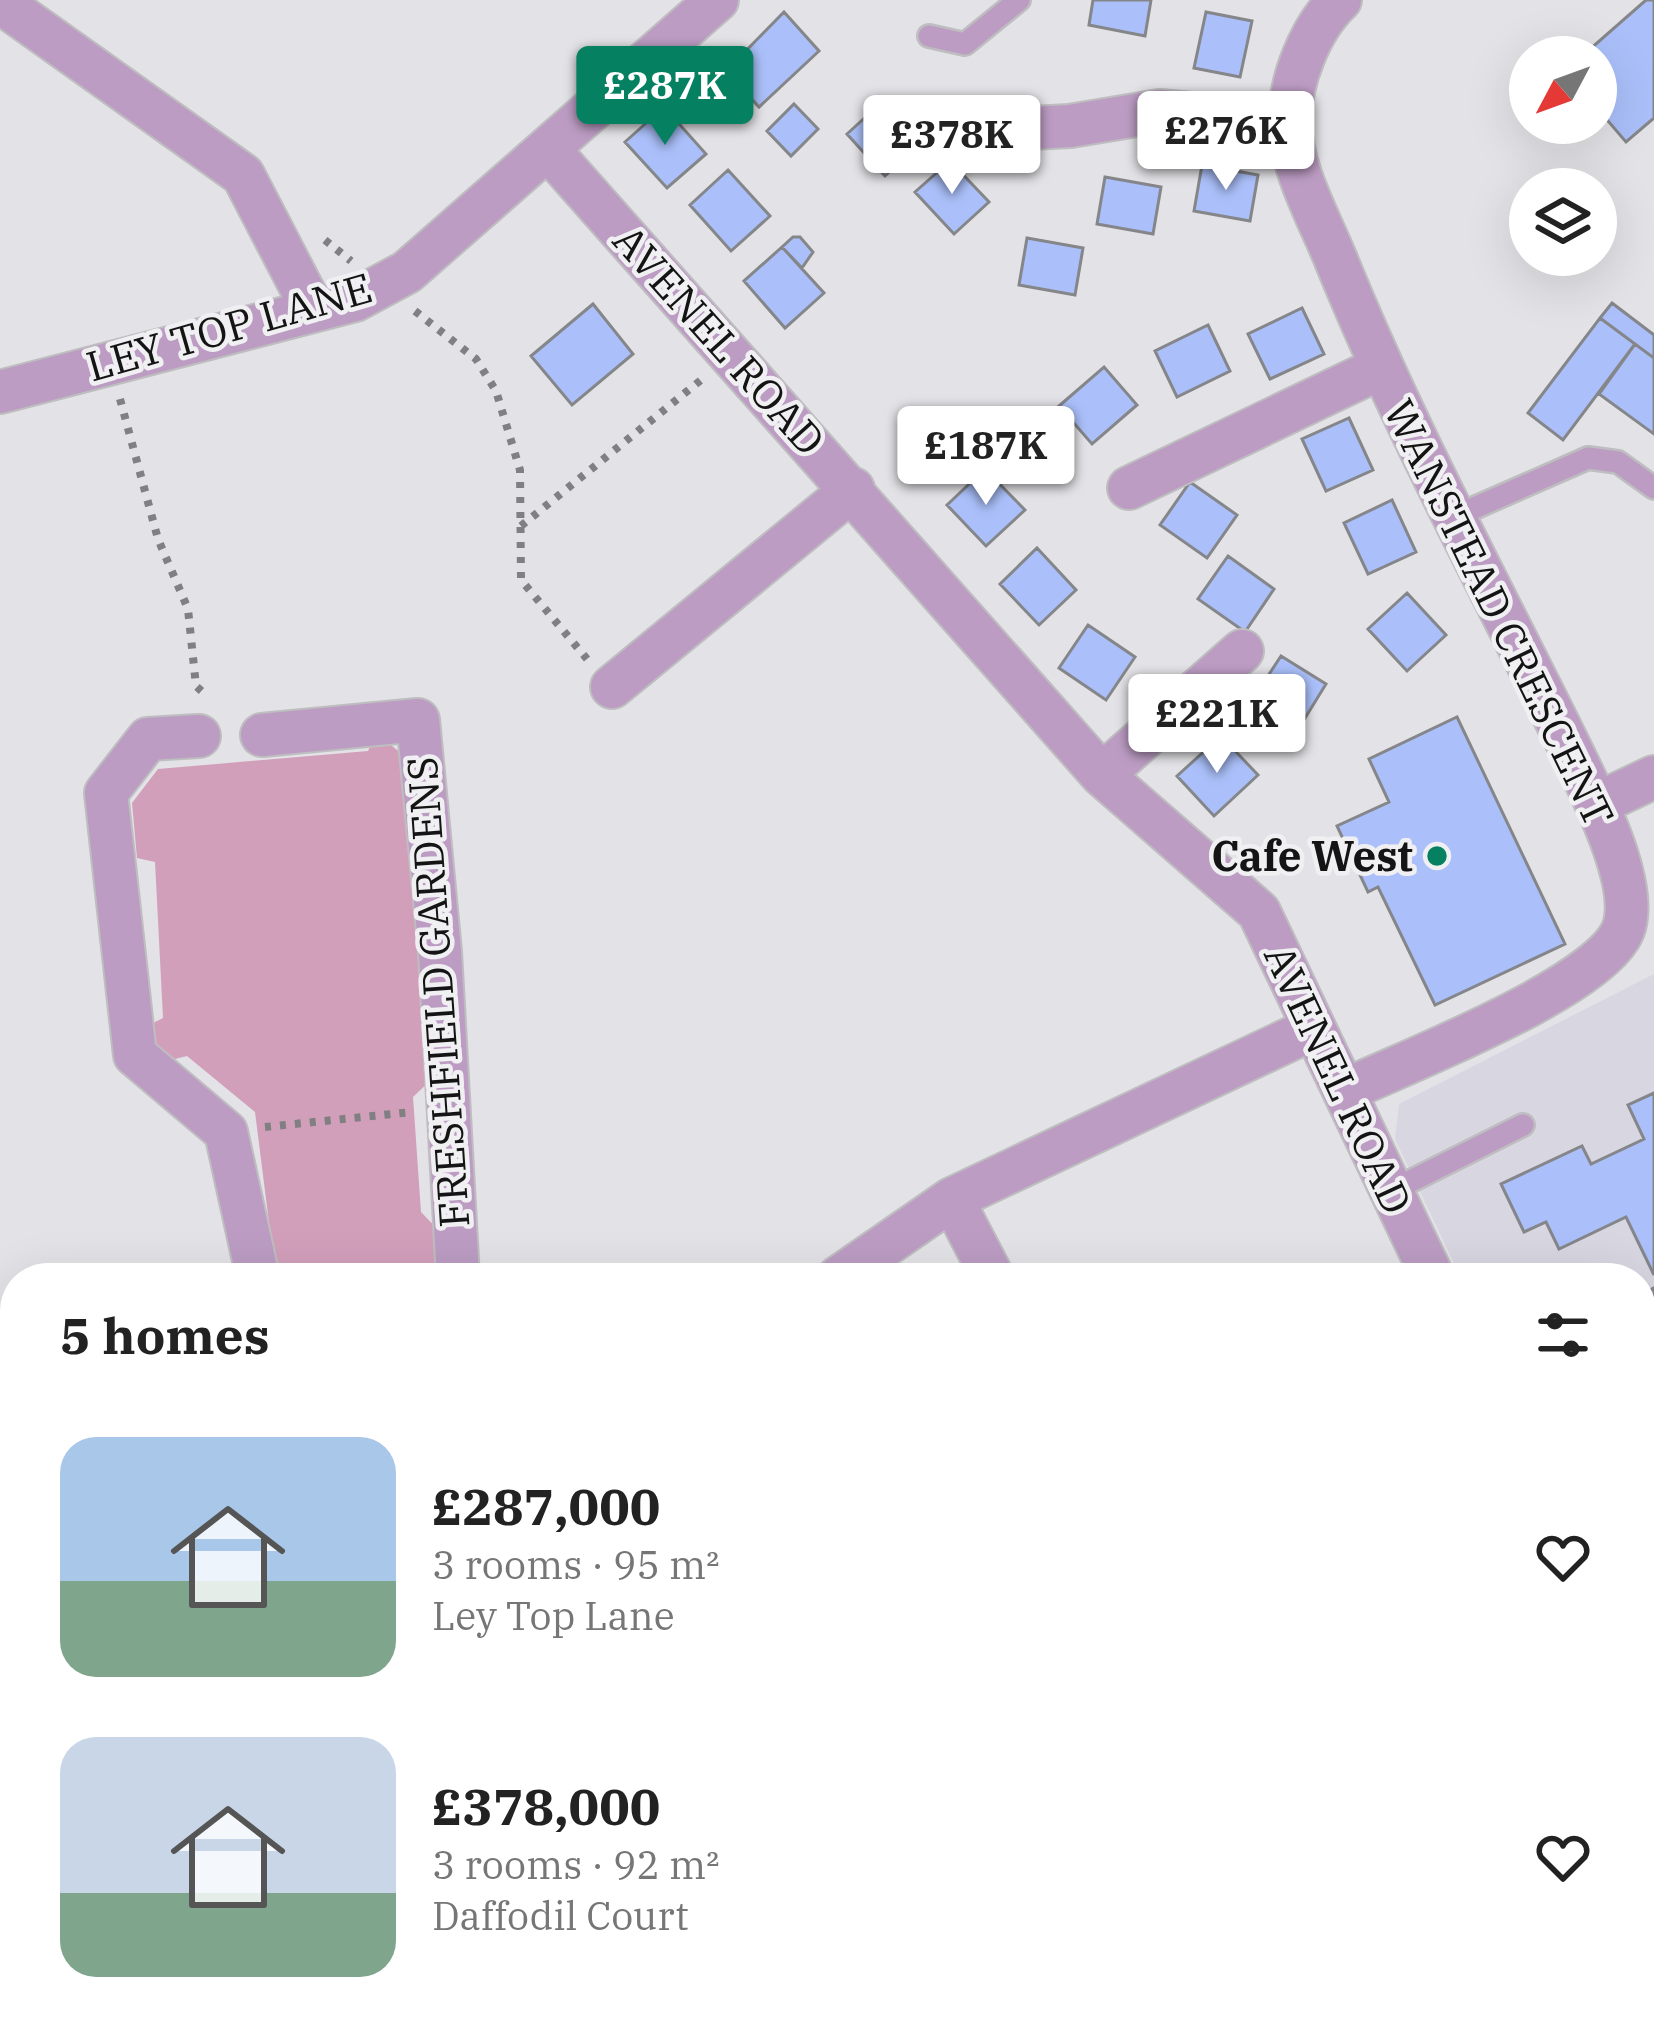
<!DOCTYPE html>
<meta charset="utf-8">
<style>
body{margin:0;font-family:"IBM Plex Serif",serif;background:#f6f6f6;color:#222;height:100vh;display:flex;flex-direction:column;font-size:45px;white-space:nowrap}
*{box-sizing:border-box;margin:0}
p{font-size:39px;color:#767676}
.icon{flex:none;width:66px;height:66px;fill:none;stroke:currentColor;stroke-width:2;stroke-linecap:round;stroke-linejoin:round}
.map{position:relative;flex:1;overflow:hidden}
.details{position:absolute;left:0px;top:1263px;width:1656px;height:771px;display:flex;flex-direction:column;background:#fff;border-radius:48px 48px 0 0;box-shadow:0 12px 48px #0002}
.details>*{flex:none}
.needle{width:78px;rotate:229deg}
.controls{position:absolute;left:1509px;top:36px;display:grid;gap:24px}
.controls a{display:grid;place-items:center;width:108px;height:108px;border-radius:50%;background:#fff;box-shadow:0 12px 48px #0002;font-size:60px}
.price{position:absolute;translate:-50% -102px;padding:0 27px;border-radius:12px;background:#fff;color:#222;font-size:39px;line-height:78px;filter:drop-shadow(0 3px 6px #0008)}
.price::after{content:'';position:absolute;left:50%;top:72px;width:36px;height:27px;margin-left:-18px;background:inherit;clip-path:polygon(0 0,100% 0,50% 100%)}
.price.active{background:#058161;color:#fff}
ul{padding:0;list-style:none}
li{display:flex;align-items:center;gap:36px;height:300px;padding:0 60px}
li span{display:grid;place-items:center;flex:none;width:336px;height:240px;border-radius:36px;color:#555}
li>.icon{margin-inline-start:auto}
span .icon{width:144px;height:144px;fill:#fffc;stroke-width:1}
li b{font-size:51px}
h2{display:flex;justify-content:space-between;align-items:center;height:144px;padding:0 60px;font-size:51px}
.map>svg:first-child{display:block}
.built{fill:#d8d6e1}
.green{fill:#d29fbb}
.building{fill:#abc0fa;stroke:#858689;stroke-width:3}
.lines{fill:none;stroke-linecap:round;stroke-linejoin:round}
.service-casing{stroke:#bebdc0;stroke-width:26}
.minor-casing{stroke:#bebdc0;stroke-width:46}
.path{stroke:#808082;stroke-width:8;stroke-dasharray:6 9;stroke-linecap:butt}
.service{stroke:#bc9cc3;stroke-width:21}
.minor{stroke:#bc9cc3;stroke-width:42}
.poi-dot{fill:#058161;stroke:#f0f0f3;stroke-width:4.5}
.labels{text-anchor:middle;stroke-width:9;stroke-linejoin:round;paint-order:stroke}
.street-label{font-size:42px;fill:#141415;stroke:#f0f0f3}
.poi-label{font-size:42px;font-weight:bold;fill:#141415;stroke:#f0f0f3;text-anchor:end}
</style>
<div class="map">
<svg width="1654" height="2032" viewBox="0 0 1654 2032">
<rect width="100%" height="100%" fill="#e3e2e6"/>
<path class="built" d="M1654,974v715l-13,-28v-383h-180l-66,-139 4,-35z"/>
<path class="green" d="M376,733l31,25 28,318 -22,21 8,115 25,26 -7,27 -17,13h-146l-21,-166 -68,-56 -20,5 -12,-8 -6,-28 14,-7 -8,-156 -18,-4 -5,-55 26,-34 210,-18z"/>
<path class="building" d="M1093,0h58l-6,36 -56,-11z
M1646,0h8v118l-28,24 -30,-35v-50h-15z
M784,12l35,39 -60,56 -33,-36z
M1206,12l46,9 -12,56 -46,-9z
M882,102l38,42 -35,32 -38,-42z
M794,104l24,25 -27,27 -24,-25z
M664,107l42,47 -39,34 -42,-46z
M950,161l39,41 -35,32 -39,-42z
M1202,165l56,10 -8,46 -56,-10z
M728,170l42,46 -39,35 -41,-46z
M1105,177l56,10 -8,47 -56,-10z
M793,237h7l13,15 -11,16 -20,-21z
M1027,238l56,10 -8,47 -56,-10z
M782,247l42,46 -39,35 -41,-47z
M1612,303l42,32v23l-54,-40z
M593,304l40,50 -61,51 -41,-49z
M1302,308l22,46 -54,25 -22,-45z
M1600,318l35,26 -72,96 -35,-27z
M1208,325l22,46 -53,26 -22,-46z
M1635,344l19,14v76l-55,-40z
M1104,367l33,38 -45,39 -33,-38z
M1349,418l24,52 -47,21 -24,-52z
M985,469l40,41 -39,36 -39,-41z
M1190,482l47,33 -30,43 -47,-33z
M1392,500l24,52 -48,22 -24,-51z
M1037,548l39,42 -37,35 -39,-41z
M1228,556l46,33 -29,43 -47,-33z
M1407,593l39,42 -39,36 -39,-42z
M1088,625l47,32 -29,43 -47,-32z
M1281,656l45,28 -32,52 -46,-30z
M1457,717l108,227 -130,61 -57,-118 -10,5 -31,-66 52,-24 -20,-43z
M1221,736l37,39 -44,41 -37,-40z
M1654,1093v182l-28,-58 -67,32 -13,-27 -22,10 -23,-48 81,-38 9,18 53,-25 -16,-34z
M1654,1288v194l-13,-27v-129l11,-5 -11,-27z"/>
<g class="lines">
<defs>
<path id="service" d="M929,36l36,8 54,-44
M1456,516l132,-58 30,4 36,26
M1391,1191l132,-66"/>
<path id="minor" d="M1340,0c-30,28 -51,82 -50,123 1,47 29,95 46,137 67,165 152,322 231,482 20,42 74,141 56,188 -24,58 -218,132 -279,161
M0,2l243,173 70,135
M994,130l76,-4 90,-15 130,12
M548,149l554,626 157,137 174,366
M0,392l355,-92 52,-28 310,-272
M1129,488l251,-120
M612,687l241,-198
M262,735l156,-15 22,232 18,326
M199,736l-51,3 -42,54 29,262 91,77 32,146
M1102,775l140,-124
M1597,804l57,-27
M952,1199l41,79
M838,1278l114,-79 362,-171
M1641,1727l13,28
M0,1840l15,8
M1641,2003l13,-13
M644,2019l22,13
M738,2032l3,-13
M1611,2032l13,-13"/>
</defs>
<use href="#service" class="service-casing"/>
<use href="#minor" class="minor-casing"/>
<path class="path" d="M325,240l26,21
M415,311l61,48 20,32 24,79 1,110 66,79
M120,399l38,140 30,70 8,77 12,11
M521,526l180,-146
M265,1127l147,-15
M244,2019v13"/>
<use href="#service" class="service"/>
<use href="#minor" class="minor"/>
</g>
<circle class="poi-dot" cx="1437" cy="856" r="12"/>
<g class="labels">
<g class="street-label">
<text transform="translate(229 327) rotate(-16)" y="15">LEY TOP LANE</text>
<text transform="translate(719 340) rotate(48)" y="15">AVENEL ROAD</text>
<text transform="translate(1499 613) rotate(64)" y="15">WANSTEAD CRESCENT</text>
<text transform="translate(438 992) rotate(-94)" y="15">FRESHFIELD GARDENS</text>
<text transform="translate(1338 1079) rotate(65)" y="15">AVENEL ROAD</text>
</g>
<g class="poi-label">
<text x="1413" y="871">Cafe West</text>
</g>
</g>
</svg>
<div class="controls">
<a><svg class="needle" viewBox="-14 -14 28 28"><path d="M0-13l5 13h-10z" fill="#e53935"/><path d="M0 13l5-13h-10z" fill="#767676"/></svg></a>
<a><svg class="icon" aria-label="layers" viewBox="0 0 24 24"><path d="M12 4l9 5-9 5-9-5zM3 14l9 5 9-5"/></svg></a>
</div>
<b class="price active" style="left:665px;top:148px">£287K</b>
<b class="price" style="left:1226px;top:193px">£276K</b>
<b class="price" style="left:952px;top:197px">£378K</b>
<b class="price" style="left:986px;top:508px">£187K</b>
<b class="price" style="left:1217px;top:776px">£221K</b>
<section class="details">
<h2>5 homes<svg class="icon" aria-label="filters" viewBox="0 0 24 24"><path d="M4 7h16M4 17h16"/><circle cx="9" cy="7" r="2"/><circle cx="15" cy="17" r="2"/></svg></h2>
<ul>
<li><span style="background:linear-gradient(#a9c7e8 60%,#7fa58c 0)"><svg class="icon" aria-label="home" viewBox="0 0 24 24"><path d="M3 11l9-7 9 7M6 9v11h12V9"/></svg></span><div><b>£287,000</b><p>3 rooms · 95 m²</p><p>Ley Top Lane</p></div><svg class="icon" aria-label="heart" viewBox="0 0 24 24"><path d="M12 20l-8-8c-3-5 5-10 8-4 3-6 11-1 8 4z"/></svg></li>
<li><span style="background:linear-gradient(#c9d6e8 65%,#7fa58c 0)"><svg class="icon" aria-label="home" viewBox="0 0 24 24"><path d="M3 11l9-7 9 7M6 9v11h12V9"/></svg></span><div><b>£378,000</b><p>3 rooms · 92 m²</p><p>Daffodil Court</p></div><svg class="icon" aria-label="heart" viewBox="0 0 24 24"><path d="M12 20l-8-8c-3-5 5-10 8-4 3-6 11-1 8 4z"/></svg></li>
</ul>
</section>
</div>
